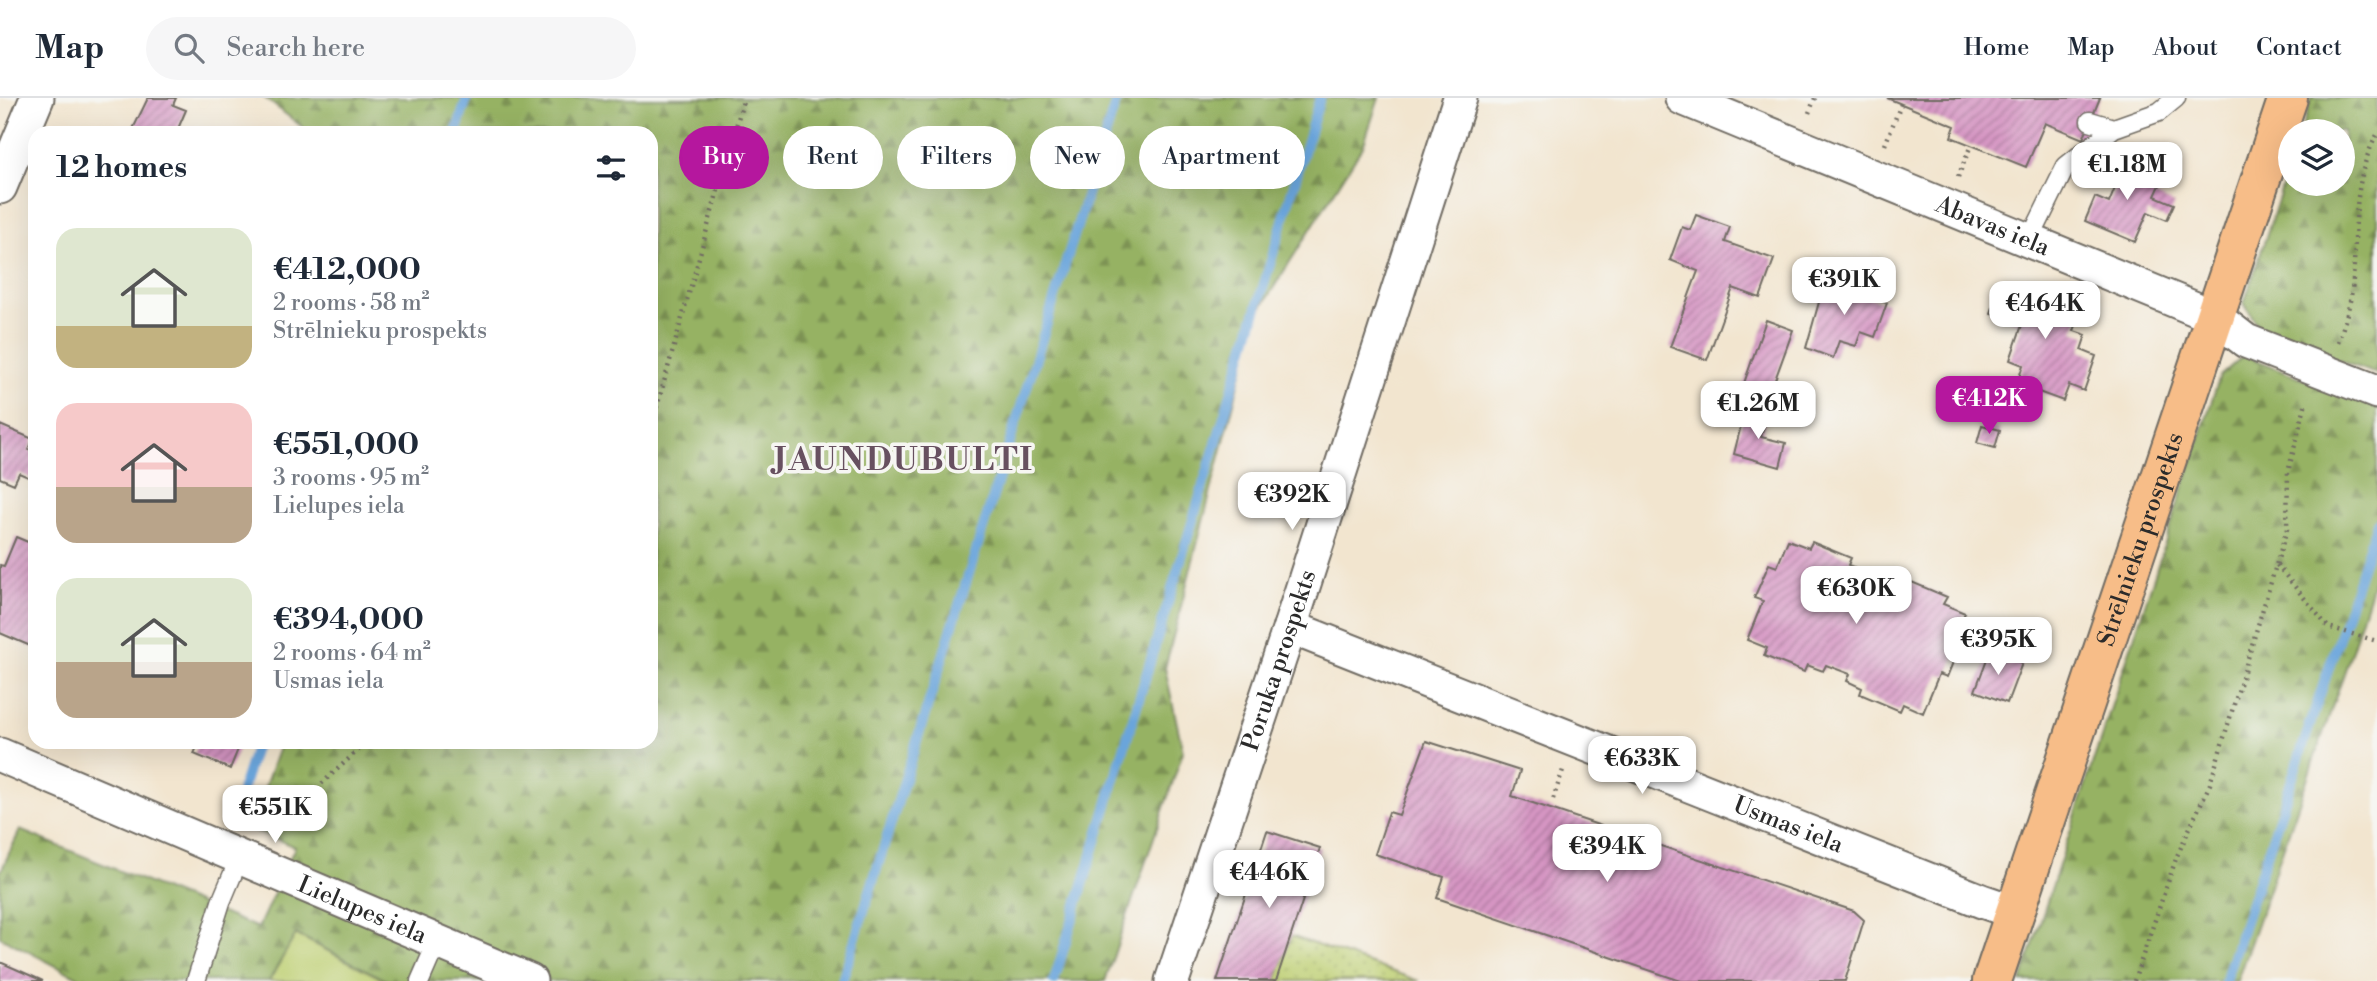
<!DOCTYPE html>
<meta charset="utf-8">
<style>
body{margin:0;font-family:"Libre Bodoni",serif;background:#f6f6f7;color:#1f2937;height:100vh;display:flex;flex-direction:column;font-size:26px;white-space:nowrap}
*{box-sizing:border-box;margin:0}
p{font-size:23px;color:#747a83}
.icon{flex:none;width:38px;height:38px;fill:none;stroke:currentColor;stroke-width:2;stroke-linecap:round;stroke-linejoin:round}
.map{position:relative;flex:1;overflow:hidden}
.drawer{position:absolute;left:28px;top:28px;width:630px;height:623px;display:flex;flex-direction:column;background:#fff;border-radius:21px;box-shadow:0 7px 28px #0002}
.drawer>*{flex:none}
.top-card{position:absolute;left:679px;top:28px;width:665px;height:63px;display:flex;gap:14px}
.fabs{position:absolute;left:2278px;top:21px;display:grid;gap:14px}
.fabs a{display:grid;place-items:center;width:77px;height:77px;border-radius:50%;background:#fff;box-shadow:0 7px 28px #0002;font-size:35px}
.price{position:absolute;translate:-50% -60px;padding:0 16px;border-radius:14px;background:#fff;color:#222;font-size:23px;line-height:46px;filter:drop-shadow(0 2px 4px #0008)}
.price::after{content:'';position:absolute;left:50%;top:42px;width:21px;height:16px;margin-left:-10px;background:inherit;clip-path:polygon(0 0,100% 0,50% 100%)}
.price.current{background:#b5179e;color:#fff}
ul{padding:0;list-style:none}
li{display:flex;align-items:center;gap:21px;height:175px;padding:0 28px}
li span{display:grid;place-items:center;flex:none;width:196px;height:140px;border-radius:21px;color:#555}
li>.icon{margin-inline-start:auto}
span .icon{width:84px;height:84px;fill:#fffc;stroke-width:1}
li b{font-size:30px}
h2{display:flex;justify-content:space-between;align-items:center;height:84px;padding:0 28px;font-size:30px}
.tag{padding:0 24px;border-radius:32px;background:#fff;box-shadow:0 7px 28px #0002;font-size:24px;line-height:63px}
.tag.current{background:#b5179e;color:#fff}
header{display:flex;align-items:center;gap:42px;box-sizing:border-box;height:98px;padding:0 35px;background:#fff;border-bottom:2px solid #e0e1e3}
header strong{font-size:33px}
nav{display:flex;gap:38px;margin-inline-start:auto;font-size:24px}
.search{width:490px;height:63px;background:#f6f6f7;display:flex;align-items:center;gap:18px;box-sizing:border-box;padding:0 24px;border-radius:38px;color:#747a83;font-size:26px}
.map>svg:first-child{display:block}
.grass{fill:#becf72;stroke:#747d4e;stroke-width:2}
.forest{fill:url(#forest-firs);stroke:#606e48;stroke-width:2}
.park{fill:url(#park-dots);stroke:#747d4e;stroke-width:2}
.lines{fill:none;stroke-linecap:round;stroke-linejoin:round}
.stream{stroke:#6ba5db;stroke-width:10}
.building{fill:url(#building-hatch)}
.lane-casing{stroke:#716c64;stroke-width:21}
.street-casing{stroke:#716c64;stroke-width:37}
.primary-casing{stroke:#716c64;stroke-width:42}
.path{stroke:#716c64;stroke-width:4.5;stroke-dasharray:2 5;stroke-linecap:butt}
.lane{stroke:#fff;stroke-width:18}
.street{stroke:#fff;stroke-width:33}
.primary{stroke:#f7bd88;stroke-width:38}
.labels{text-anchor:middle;stroke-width:7;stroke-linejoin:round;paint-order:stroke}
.street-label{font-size:24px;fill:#2b2b2b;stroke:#f6f6f2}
.district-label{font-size:32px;font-weight:bold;letter-spacing:2px;fill:#675060;stroke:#f6f6f2}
</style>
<header>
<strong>Map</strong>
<div class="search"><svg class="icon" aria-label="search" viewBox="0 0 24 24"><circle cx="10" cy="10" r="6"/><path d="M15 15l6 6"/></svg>Search here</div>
<nav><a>Home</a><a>Map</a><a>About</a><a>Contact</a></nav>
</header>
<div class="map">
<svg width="2377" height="883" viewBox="0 0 2377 883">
<defs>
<pattern id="forest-firs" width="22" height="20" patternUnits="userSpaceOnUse" patternTransform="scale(1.75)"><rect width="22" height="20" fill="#96b264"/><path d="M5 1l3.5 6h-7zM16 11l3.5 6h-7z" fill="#7b9153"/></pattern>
<pattern id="park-dots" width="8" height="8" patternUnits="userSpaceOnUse" patternTransform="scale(1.75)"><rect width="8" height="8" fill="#becf72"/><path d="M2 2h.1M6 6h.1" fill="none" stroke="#a3b263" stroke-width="1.8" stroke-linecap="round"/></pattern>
<pattern id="building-hatch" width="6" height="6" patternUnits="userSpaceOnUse" patternTransform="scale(1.75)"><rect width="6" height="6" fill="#d695c3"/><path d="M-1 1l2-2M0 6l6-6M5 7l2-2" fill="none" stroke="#ae7a9f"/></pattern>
</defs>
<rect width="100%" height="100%" fill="#f6f6f2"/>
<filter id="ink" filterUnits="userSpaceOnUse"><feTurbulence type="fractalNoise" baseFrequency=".0143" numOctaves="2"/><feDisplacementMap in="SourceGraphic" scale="14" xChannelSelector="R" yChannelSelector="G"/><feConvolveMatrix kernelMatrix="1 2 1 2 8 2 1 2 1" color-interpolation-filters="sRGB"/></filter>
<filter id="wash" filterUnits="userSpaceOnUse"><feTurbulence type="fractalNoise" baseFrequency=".00686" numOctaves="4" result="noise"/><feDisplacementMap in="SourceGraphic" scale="28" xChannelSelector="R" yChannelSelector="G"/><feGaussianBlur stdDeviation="1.57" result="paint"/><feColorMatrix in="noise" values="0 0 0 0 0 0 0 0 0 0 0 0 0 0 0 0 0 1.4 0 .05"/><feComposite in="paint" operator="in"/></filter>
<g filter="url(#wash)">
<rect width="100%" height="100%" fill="#f2e5cf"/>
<path class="grass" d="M295,836l82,42 11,5h-119z"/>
<path class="forest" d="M265,0h1114l-16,48 -106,168 -92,354 18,84 -78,229h-717l-92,-47 -27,47h-184l-85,-44v-64l20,-43 238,98 37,-81 -45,-19 31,-86h370v-609h-341z
M2312,0h65v276l-114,-40 -19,-31 47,-142v23h52v-53h-42z
M2244,257l133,53v162l-26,83 -114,328h-216l199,-605z"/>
<path class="park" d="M1291,838l128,45h-143z"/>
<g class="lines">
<path class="stream" d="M456,35l11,-35
M240,697l17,-53
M842,883l275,-883
M1054,883l266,-883
M2225,883l152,-458"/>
</g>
<g id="blocks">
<path class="building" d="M148,0h28l-3,7 13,5 -9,21 5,2h-51z
M1887,0h213l-17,41 -38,-16 -19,44 -75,-30 4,-11z
M2102,60l59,25 -6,13 19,8 -7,16 -19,-8 -13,30 -50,-21 10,-24 14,6 8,-20 -22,-9z
M1696,117l34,12 -5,15 49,17 -14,39 -27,-10 -26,72 -37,-13 28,-76 -28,-11 12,-33 8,3z
M1847,179l25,10 -4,10 19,6 -12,34 -14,-5 -5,14 -17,-5 -6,17 -27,-10 19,-67 18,7z
M2003,182l79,29 -8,22 12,4 -5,15 15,6 -12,35 -15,-6 -6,16 -46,-17 6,-19 -13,-5 12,-35 -31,-12z
M1766,222l27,10 -25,69 -26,-10z
M1745,311l22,6 -6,22 25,6 -6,24 -46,-13z
M0,327l33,14 -4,11 6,2v28l-16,-7 -5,11 -14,-6z
M1982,327l18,5 -5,18 -18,-5z
M16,439l19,8v103l-35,-15v-68l4,1z
M1788,442l21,8 3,-6 39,16 -3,7 56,23 3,-8 40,17 -4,7 22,9 -12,26 8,3 -14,35 -8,-3 -16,39 -20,-9 -3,7 -40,-17 2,-6 -15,-7 3,-7 -24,-9 -3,6 -16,-6 -3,7 -40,-16 3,-8 -20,-8 16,-39 -9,-3 15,-34 8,3z
M1990,553l32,12 -15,40 -32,-12z
M1426,643l94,30 -8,25 342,115 10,9 -19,61h-164l-244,-83 7,-21 -69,-23 14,-42 10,3z
M199,644h42l-11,27 -36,-15z
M1267,733l53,17 -44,133h-59z
M0,864l43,19h-43z"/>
</g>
</g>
<g filter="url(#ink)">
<use href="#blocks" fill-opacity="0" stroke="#716c64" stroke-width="2"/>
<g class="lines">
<defs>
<path id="lane" d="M2090,23l24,7
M2029,143l37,-75 48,-38 45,-16 17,-14
M196,883l25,-79 18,-43
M420,883l17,-39"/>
<g id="street">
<path id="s1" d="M1682,0l533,219 31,24 131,51"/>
<path d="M0,89l37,-89"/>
<path id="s2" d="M1290,529l692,274 32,11"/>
<path id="s3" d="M0,657l530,226"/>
<path id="s4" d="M1172,883l118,-354 170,-529"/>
</g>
<g id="primary">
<path id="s5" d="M1992,883l296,-883"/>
</g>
</defs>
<use href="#lane" class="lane-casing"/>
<use href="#street" class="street-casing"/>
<use href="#primary" class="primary-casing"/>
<path class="path" d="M1809,15l6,-15
M1885,47l16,-41
M1958,79l13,-32
M2338,244c7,-19 14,-43 15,-63 4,-49 -1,-100 24,-144
M651,330l93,-330
M2277,467l51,62 49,14
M1553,701l10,-29
M270,733l97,-89
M2134,883l43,-125 33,-72 77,-255 1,-57 18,-70"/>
<use href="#lane" class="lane"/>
<use href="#street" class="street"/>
<use href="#primary" class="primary"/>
</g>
</g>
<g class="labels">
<g class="street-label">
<text dy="8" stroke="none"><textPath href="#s1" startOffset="336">Abavas iela</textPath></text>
<text dy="8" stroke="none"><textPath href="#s5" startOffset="466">Strēlnieku prospekts</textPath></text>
<text dy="8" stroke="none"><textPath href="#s4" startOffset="338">Poruka prospekts</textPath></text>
<text dy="8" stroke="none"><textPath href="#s2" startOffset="536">Usmas iela</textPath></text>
<text dy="8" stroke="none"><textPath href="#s3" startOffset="394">Lielupes iela</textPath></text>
</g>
<g class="district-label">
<text x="904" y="372">JAUNDUBULTI</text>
</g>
</g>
</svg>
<div class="fabs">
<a><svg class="icon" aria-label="layers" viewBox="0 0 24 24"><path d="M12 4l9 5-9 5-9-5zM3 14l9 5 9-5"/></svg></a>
</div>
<b class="price" style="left:2127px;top:104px">€1.18M</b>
<b class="price" style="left:1844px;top:219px">€391K</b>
<b class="price" style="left:2045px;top:243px">€464K</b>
<b class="price current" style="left:1989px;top:338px">€412K</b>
<b class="price" style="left:1758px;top:343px">€1.26M</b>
<b class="price" style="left:1292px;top:434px">€392K</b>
<b class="price" style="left:1856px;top:528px">€630K</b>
<b class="price" style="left:1998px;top:579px">€395K</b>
<b class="price" style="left:1642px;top:698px">€633K</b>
<b class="price" style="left:275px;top:747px">€551K</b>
<b class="price" style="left:1607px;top:786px">€394K</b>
<b class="price" style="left:1269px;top:812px">€446K</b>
<div class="top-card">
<a class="tag current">Buy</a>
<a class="tag">Rent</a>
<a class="tag">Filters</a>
<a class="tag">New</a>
<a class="tag">Apartment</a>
</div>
<section class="drawer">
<h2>12 homes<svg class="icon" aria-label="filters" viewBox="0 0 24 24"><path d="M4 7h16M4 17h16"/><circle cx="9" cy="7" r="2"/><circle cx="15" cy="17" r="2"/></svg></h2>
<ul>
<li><span style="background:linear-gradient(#dfe7d0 70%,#c2b280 0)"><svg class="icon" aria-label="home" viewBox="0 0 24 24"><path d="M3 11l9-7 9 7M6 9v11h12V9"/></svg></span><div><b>€412,000</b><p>2 rooms · 58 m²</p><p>Strēlnieku prospekts</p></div></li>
<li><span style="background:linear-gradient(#f6c9c9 60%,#b9a48a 0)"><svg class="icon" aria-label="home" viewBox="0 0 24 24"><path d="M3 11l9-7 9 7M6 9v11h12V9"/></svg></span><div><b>€551,000</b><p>3 rooms · 95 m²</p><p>Lielupes iela</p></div></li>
<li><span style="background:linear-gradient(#dfe7d0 60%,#b9a48a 0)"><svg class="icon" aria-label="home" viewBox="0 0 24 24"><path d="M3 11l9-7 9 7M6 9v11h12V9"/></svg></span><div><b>€394,000</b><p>2 rooms · 64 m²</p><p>Usmas iela</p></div></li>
</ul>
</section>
</div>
